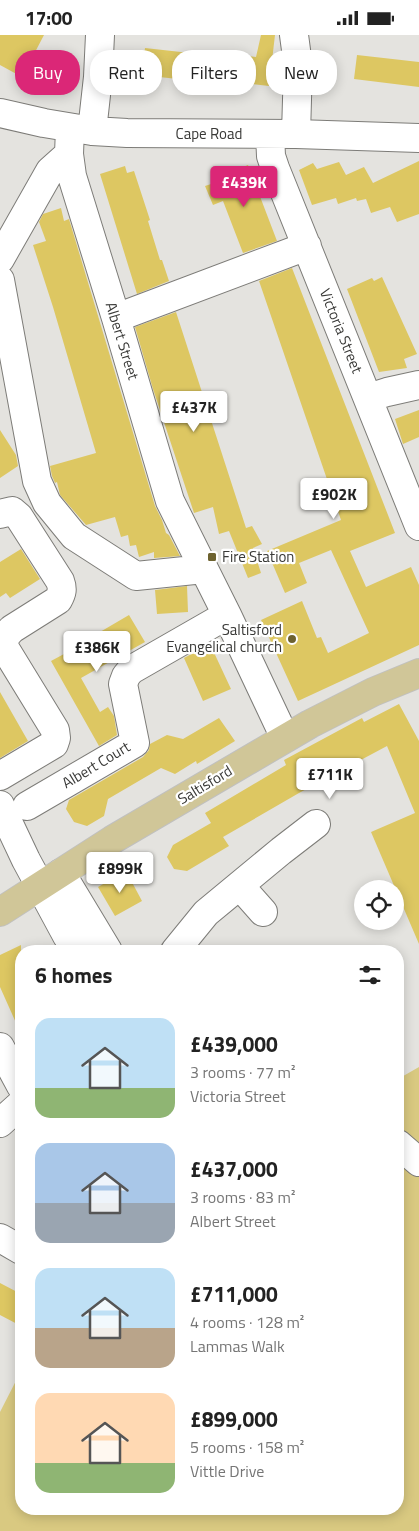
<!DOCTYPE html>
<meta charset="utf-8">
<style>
body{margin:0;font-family:"Titillium Web",sans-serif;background:#f6f6f6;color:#222;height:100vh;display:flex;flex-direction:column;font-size:19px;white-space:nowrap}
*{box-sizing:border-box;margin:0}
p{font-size:16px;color:#767676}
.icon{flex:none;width:28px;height:28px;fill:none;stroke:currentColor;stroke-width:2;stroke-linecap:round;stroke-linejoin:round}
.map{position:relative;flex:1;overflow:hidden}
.side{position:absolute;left:15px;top:910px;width:389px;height:570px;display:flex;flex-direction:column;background:#fff;border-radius:20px;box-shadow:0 2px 12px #0003}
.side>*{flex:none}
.hud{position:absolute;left:15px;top:15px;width:390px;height:45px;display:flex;gap:10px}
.fabs{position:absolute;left:354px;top:845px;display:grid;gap:10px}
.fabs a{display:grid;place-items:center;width:50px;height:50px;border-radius:50%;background:#fff;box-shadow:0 2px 12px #0003;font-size:25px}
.price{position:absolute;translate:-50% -42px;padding:0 11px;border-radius:5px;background:#fff;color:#222;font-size:16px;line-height:32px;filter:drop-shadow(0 1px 2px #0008)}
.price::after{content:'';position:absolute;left:50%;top:30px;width:15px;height:11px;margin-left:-8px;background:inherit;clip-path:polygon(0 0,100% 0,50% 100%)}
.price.current{background:#db2777;color:#fff}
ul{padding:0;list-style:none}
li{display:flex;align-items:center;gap:15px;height:125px;padding:0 20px}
li span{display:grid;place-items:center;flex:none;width:140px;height:100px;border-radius:15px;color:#555}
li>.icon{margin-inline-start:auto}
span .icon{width:60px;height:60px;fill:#fffc;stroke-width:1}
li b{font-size:21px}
h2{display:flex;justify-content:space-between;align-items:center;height:60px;padding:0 20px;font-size:21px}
.chip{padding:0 18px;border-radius:20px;background:#fff;box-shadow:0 2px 12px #0003;font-size:18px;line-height:45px}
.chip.current{background:#db2777;color:#fff}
.status{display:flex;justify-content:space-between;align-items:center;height:35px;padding:0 25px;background:#fff;direction:ltr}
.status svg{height:14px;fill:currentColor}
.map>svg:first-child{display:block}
.green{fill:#d9c981}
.building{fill:#ddc762}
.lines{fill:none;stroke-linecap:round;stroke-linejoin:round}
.minor-casing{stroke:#7d7c78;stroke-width:30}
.major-casing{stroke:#c0c0bf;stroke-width:30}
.minor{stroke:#fff;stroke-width:28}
.major{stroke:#d0c698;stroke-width:28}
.poi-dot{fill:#6d622f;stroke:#fff;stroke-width:2}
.labels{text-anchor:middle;stroke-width:4.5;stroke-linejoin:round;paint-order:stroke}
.street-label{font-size:15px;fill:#393937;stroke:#fff}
.poi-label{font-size:15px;fill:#393937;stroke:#fff;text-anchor:start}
</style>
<div class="status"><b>17:00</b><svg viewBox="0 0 49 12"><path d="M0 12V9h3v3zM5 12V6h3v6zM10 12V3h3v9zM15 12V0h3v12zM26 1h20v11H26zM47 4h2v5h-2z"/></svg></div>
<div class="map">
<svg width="419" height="1496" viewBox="0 0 419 1496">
<rect width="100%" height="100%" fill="#e4e3df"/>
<path class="green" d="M419,1032v464h-419v-119l21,-41v138h377v-430z"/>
<path class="building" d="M0,0h44l-22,42 -22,-12z
M261,0h14l-6,51 -64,-8v4l-64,-7 4,-27 63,7v-4l48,6z
M357,20l62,7v25l-65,-8z
M419,126v53l-22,8 -7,-15 -19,6 -5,-14 -9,2 -1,-3 -18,6 -2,-6 -24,7 -13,-35 14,-7 4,6 22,-7 7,13 18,-8 9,16z
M248,130l29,76 -34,12 -20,-52 -10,4 -8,-19 15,-5 -1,-4z
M125,131l2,7 7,-2 16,49 -2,1 12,39h2l7,21 -32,13 -37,-120z
M61,173l3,13 5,-2 86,287 7,14 4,13 3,2 11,21 -26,2v-6l-15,5 -3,-12 -6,1 -2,-11 -7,2 -6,-20 -29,8 -26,-30 -3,-13 -2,1 -3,-7 -2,-10 46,-13 -43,-146 -20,-62 13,-4 -7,-19 4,-8z
M292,233l103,265 -45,18 16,36 45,-20 8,18v60l-121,56 -37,-81 41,-19 15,37 4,-1 7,16 41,-20 -38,-83 -32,13 8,20 -22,10 -18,-42 74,-31 -82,-239z
M382,242l35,77 -13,5 3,9 -28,4 -32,-83 25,-11 2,3z
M176,277l70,216 6,-2 10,18 -9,4 8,25 -13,5 -19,-47 -10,3 -6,-27 -19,6 -41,-124 -18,-62z
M419,375v27l-16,7 -8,-25z
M0,395l16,25 2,11 -18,12z
M21,514l19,30 -30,19 -4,-5 -6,4v-35z
M187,551l1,26 -31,2 -2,-24z
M129,580l16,27 -64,36 19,34 8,-5 6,9 3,19 -18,11 -48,-85 50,-27 -1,-2z
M210,609l21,45 -28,12 -19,-43z
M0,657l28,49 -28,17z
M399,669l20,37v203l-48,-112 44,-19 -28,-67 -88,47 -76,44 6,9 -42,25 -13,-2 -7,-12 6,-12 38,-22 -6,-10 81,-48 -2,-5 78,-42 2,4z
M219,683l16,23 -38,23 -1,-3 -21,13 -14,-6 -53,31 -4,17 -17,10 -13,-4 -8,-13 3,-9 74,-43 6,-7 1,-6 17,-9 16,4z
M126,836l16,30 -27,15 -17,-29z
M21,910v89l-21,-47v-32z
M0,1248l21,11v32l-21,-11z"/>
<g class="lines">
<defs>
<path id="minor" d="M294,0l4,30 -2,69
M0,78l44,10 48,8 35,2 169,1 123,4
M70,93l-1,26 3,22 44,142 54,183 57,114 58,123
M92,96l6,-54 2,-42
M270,99l1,22 4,12 144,358
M0,224l50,-88 19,-17
M0,245l37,201 10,22 27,33 62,40 68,-7
M116,283l191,-72
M368,363l19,-6 32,-7
M0,479l12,-3 7,6 41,64c3,8 2,12 -2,19l-46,29c-7,7 -10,12 -6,21l49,80 1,8 -2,6 -54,32
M0,770l26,55 41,76 10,15
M27,771l108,-63 -12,-59 3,-8 5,-6 96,-55
M61,838l47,78
M240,851l23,26
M175,916l31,-38 75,-62 35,-27
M0,1012l21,39
M0,1088l21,-19
M398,1109l21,18
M0,1203l21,12"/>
<path id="major" d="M0,877l112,-72 198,-116 63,-32 46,-19"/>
</defs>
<use href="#minor" class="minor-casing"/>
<use href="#major" class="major-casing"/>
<use href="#minor" class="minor"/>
<use href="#major" class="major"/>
</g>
<g class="poi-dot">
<rect x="207" y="517" width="10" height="10" rx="2.5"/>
<circle cx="292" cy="604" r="5"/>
</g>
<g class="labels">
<g class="street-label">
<text x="209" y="104">Cape Road</text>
<text transform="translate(341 296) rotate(68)" y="5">Victoria Street</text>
<text transform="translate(122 306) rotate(73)" y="5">Albert Street</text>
<text transform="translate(96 730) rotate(-31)" y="5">Albert Court</text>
<text transform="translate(205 750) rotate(-31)" y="5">Saltisford</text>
</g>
<g class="poi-label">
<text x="222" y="527">Fire Station</text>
<text x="282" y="600" text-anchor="end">Saltisford<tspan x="282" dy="17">Evangelical church</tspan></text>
</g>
</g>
</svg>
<div class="fabs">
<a><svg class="icon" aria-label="locate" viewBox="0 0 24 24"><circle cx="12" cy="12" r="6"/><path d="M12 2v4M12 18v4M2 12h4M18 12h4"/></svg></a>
</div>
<b class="price current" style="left:244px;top:173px">£439K</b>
<b class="price" style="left:194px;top:398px">£437K</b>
<b class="price" style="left:334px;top:485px">£902K</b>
<b class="price" style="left:97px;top:638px">£386K</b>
<b class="price" style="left:330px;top:765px">£711K</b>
<b class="price" style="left:120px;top:859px">£899K</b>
<div class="hud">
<a class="chip current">Buy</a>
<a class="chip">Rent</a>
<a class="chip">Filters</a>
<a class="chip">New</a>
</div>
<section class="side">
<h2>6 homes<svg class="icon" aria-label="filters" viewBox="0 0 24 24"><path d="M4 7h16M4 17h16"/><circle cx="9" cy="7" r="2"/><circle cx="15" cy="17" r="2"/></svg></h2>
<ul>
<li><span style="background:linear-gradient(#bfe0f5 70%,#8fb573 0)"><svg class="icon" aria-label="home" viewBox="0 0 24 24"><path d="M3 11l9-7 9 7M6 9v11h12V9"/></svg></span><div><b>£439,000</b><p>3 rooms · 77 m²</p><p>Victoria Street</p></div></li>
<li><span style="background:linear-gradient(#a9c7e8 60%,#9aa5b1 0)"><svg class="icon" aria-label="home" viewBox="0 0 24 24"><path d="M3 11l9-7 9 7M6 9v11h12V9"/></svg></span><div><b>£437,000</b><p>3 rooms · 83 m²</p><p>Albert Street</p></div></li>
<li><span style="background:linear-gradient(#bfe0f5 60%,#b9a48a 0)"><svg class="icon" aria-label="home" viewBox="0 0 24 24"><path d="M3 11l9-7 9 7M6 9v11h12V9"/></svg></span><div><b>£711,000</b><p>4 rooms · 128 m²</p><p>Lammas Walk</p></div></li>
<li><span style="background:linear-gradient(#ffd9b3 70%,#8fb573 0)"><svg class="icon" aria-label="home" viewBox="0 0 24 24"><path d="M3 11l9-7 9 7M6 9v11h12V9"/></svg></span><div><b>£899,000</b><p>5 rooms · 158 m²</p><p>Vittle Drive</p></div></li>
</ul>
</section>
</div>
